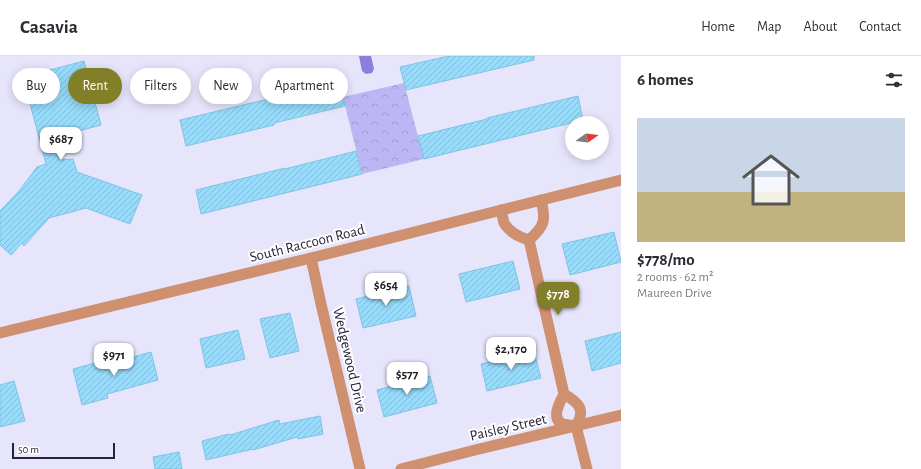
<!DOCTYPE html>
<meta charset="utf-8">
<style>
body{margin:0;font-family:"Alegreya Sans",sans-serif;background:#f2f2f3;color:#2b2b33;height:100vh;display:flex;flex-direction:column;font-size:15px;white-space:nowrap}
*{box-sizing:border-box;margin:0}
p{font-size:13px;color:#7c7c81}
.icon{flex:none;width:22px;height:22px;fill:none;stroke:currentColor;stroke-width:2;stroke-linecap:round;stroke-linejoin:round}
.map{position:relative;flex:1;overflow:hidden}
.drawer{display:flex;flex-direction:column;background:#fff;width:300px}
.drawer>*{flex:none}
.banner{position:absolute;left:12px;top:12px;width:380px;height:36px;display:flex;gap:8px}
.needle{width:26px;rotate:76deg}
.fabs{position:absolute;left:565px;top:60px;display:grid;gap:8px}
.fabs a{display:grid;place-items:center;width:44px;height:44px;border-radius:50%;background:#fff;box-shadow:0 2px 10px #0003;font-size:20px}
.scale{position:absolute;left:12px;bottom:10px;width:103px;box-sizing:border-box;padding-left:4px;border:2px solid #26243a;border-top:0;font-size:11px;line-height:14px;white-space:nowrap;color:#26243a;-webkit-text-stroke:3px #fff;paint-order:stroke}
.price{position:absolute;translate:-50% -34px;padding:0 9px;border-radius:8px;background:#fff;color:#222;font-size:13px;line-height:26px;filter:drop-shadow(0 1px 2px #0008)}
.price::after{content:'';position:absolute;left:50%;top:24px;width:12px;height:9px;margin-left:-6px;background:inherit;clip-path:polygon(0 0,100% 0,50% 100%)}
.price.on{background:#817f27;color:#fff}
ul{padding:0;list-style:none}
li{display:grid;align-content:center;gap:8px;height:212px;padding:0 16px}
li span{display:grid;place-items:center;height:124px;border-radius:0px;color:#555}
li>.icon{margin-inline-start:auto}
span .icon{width:72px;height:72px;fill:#fffc;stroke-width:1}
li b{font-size:17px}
h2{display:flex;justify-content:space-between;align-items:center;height:48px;padding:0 16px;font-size:17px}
.chip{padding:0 14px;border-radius:18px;background:#fff;box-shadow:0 2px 10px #0003;font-size:14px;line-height:36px}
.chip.on{background:#817f27;color:#fff}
header{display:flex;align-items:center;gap:24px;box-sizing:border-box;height:56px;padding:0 20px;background:#fff;border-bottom:1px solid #e1e1e2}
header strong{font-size:19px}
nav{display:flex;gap:22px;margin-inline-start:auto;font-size:14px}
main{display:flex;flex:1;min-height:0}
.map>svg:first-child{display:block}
.park{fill:url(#park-crowns)}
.water{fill:#8b7fde}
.building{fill:url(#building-hatch);stroke:#80c3e1}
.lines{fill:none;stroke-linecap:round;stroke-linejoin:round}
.minor{stroke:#cf9070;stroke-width:11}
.tertiary{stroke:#cf9070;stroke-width:11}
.labels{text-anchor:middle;stroke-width:4;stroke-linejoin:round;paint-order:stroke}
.street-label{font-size:15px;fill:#26243a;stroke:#fff}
</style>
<header>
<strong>Casavia</strong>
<nav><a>Home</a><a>Map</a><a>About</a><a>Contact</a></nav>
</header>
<main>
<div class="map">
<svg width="621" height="413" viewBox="0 0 621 413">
<defs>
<pattern id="park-crowns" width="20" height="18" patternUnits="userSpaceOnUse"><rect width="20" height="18" fill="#bcb7f4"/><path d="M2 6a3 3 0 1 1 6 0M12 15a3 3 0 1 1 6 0" fill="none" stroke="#a19dd2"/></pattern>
<pattern id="building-hatch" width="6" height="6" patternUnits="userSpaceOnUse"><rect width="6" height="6" fill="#98dbfa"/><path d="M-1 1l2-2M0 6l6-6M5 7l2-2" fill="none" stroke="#83bcd7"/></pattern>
</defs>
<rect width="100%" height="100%" fill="#e6e5fc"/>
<path class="park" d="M404,27l20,76 -62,15 -19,-77z"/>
<path class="water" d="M359,0h12l3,13 -2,4 -6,1 -4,-3z"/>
<path class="building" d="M449,0h85v4l-128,30 -6,-23z
M84,5l17,64 -48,13 6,22 14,-1 4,13 65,23 -12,29 -44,-16 -37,10 -25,28 -2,-3 -11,12 -11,-10v-34l19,-20 18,-24 9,-3 -23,-87z
M340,27l5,23 -71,17v2l-88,21 -6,-26 88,-21v1z
M578,40l5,24 -159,39 -6,-23 69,-17v-1z
M356,95l6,23 -161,40 -5,-24 89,-22v1z
M614,176l7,30 -51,13 -8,-31z
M513,205l7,28 -54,13 -7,-28z
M409,230l7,30 -53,12 -7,-29z
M290,257l9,38 -29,7 -10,-39z
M238,274l7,29 -39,9 -6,-29z
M621,276v31l-29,8 -7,-30z
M534,295l7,27 -54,13 -6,-27z
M151,296l7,28 -51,14 1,4 -26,7 -9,-36 26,-7v4z
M430,320l7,27 -53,14 -7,-27z
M14,325l11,40 -25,6v-42z
M320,360l3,18 -25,5 -1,-2 -44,13v-1l-47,11 -4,-19 27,-7 1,1 49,-15 1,4z
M179,396l3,17h-27l-2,-12z"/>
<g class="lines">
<path class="minor" d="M501,154c1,4 2,9 3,13 6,10 15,14 25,17l35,154c15,9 22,15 12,32
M529,184c16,-14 17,-20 12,-40
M311,202l10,46 39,165
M564,338c-4,8 -14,25 -1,30 3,1 8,1 11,2
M576,370l11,43
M401,413l70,-18 150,-36"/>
<path class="tertiary" d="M0,277l311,-75 310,-78"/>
</g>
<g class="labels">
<g class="street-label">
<text transform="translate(307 187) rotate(-14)" y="5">South Raccoon Road</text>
<text transform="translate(350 304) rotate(77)" y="5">Wedgewood Drive</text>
<text transform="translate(508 371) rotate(-13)" y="5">Paisley Street</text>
</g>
</g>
</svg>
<div class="fabs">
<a><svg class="needle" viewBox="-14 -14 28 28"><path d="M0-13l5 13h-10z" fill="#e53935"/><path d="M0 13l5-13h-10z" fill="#7c7c81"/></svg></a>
</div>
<div class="scale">50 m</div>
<b class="price" style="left:61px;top:105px">$687</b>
<b class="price" style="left:386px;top:251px">$654</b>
<b class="price on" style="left:558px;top:260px">$778</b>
<b class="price" style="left:511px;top:315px">$2,170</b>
<b class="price" style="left:114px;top:321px">$971</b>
<b class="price" style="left:407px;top:340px">$577</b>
<div class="banner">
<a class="chip">Buy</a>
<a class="chip on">Rent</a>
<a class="chip">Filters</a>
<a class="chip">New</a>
<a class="chip">Apartment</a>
</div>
</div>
<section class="drawer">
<h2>6 homes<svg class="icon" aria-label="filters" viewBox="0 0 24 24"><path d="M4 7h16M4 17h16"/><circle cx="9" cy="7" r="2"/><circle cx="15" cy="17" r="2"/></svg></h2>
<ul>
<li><span style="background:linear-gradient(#c9d6e8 60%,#c2b280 0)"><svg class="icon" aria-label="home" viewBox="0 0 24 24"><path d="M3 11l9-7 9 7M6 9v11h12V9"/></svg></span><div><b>$778/mo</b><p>2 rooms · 62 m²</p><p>Maureen Drive</p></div></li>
</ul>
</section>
</main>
